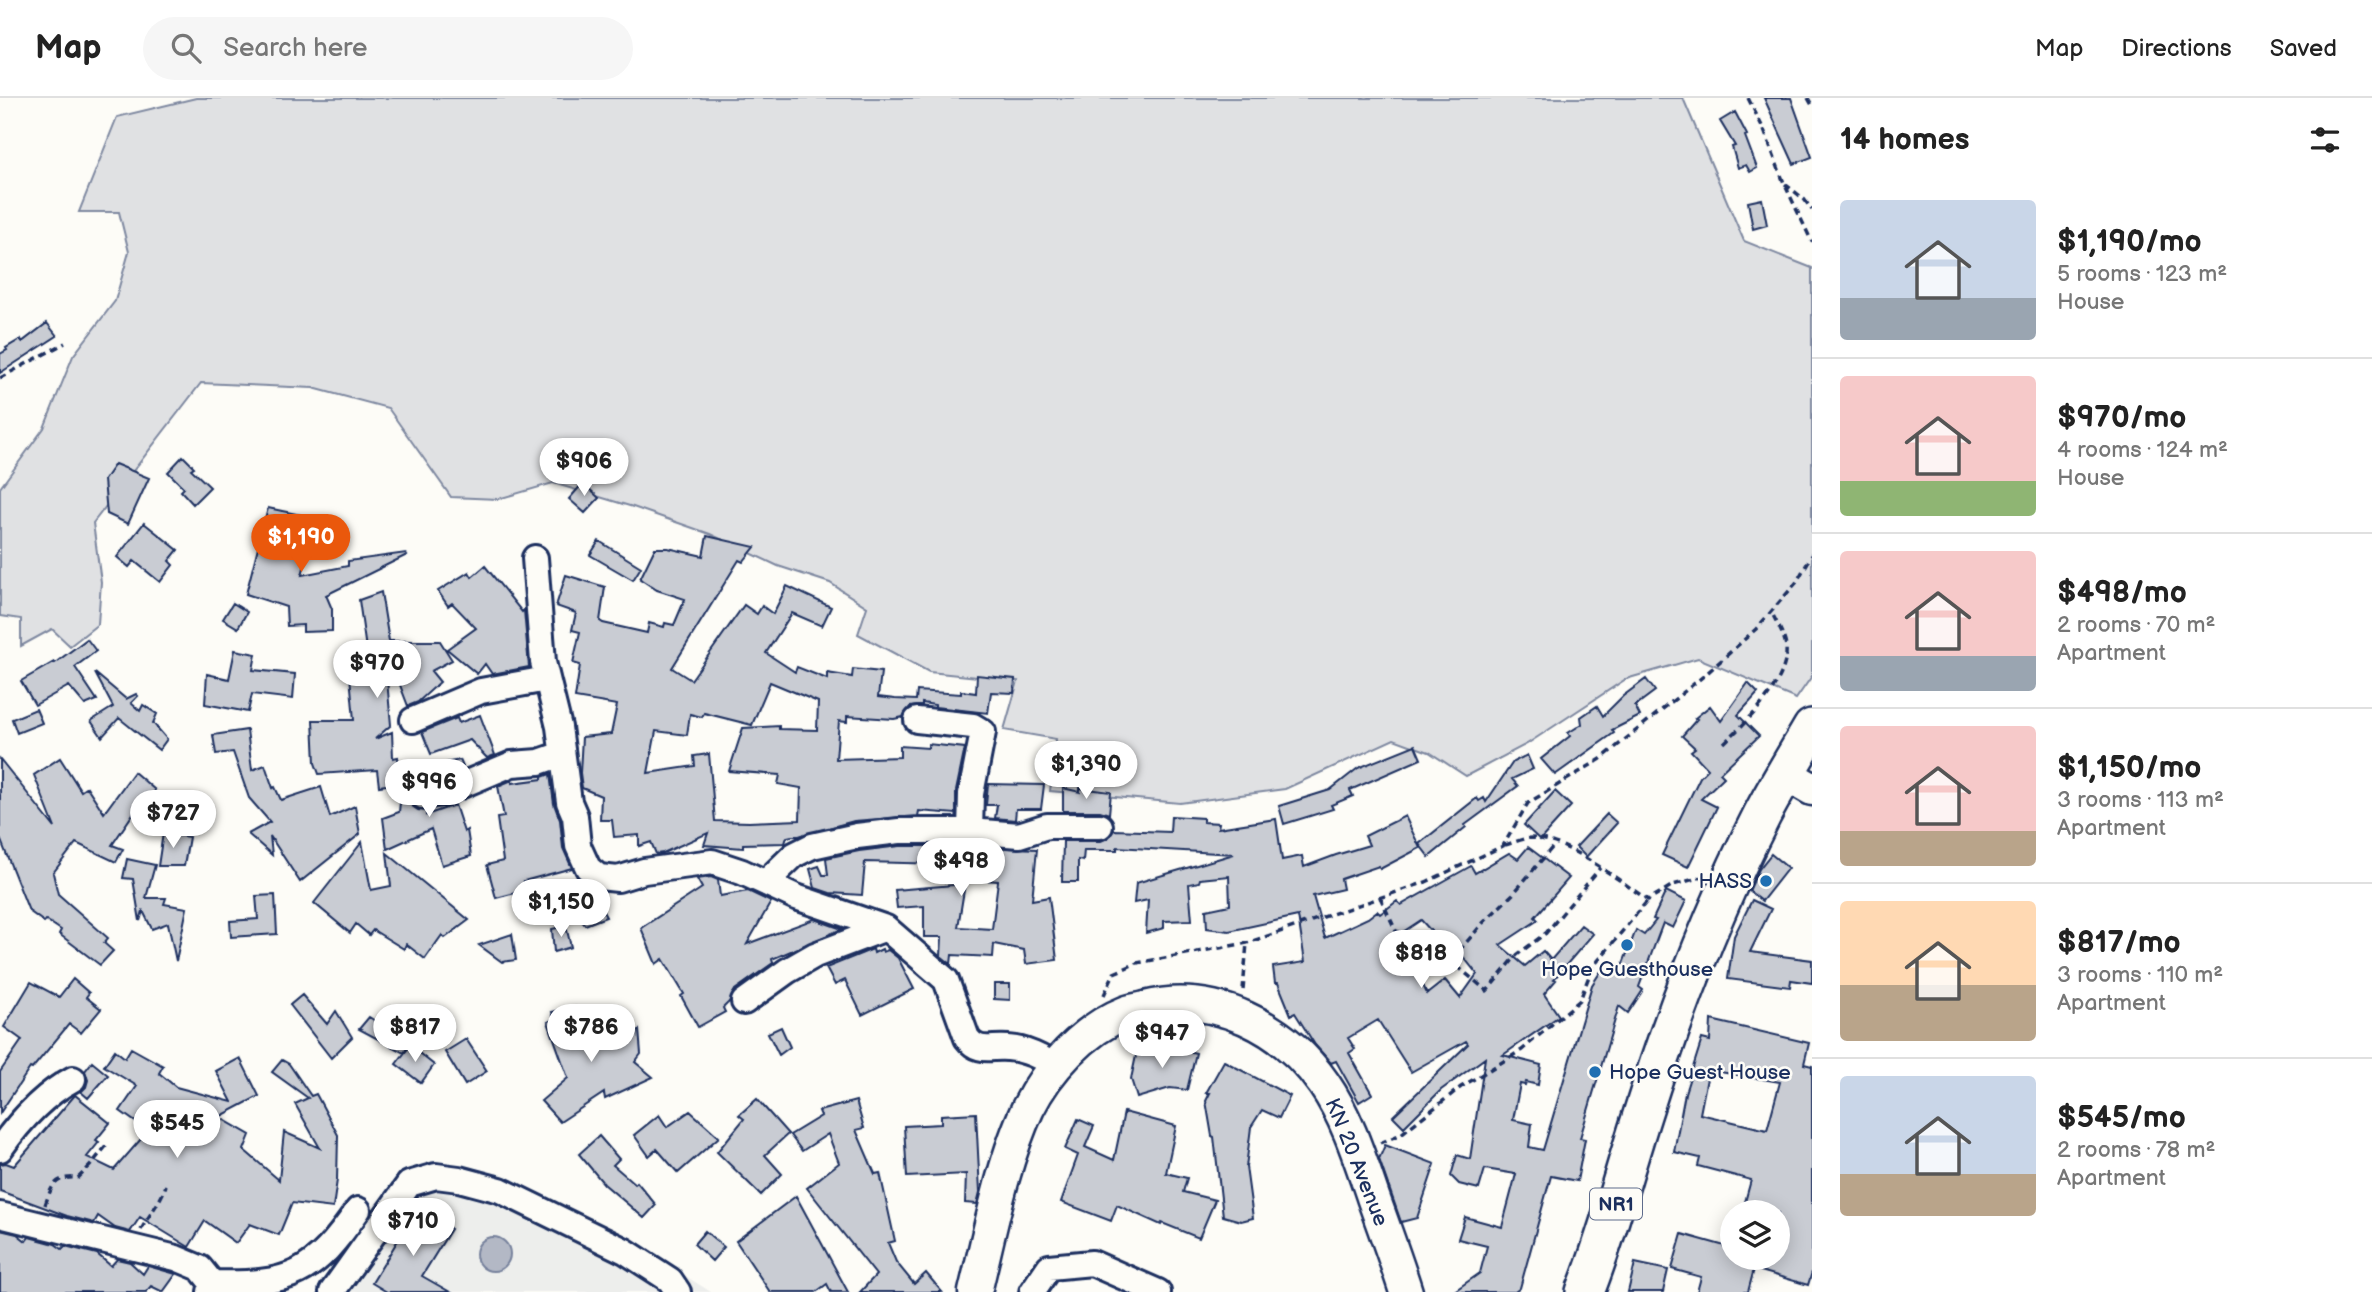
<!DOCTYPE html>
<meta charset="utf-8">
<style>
body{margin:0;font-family:"Balsamiq Sans",sans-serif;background:#f6f6f6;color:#222;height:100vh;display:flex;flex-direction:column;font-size:26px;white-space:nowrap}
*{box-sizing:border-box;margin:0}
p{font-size:23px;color:#767676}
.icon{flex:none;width:38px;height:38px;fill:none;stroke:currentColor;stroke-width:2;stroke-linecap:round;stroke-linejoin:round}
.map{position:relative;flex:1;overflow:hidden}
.panel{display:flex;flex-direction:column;background:#fff;width:560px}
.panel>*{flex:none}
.controls{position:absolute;left:1720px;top:1102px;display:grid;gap:14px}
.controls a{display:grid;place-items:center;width:70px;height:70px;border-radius:50%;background:#fff;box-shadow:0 4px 18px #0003;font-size:35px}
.price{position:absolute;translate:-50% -60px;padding:0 16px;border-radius:24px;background:#fff;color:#222;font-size:23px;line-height:46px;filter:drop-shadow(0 2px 4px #0008)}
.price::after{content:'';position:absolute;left:50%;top:42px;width:21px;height:16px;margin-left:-10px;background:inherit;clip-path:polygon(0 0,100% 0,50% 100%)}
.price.selected{background:#ea580c;color:#fff}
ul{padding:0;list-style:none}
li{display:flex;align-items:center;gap:21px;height:175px;padding:0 28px}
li+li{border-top:2px solid #e0e0e0}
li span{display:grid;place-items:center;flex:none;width:196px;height:140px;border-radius:7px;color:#555}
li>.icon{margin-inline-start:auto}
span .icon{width:84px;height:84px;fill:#fffc;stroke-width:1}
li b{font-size:30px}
h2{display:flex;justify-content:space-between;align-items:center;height:84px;padding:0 28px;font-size:30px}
header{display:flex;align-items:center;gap:42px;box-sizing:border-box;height:98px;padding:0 35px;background:#fff;border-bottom:2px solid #e0e0e0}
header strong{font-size:33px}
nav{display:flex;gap:38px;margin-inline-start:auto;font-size:24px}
.search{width:490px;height:63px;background:#f6f6f6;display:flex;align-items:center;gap:18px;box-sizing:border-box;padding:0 24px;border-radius:38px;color:#767676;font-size:26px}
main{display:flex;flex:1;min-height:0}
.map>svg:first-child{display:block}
.built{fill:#edeeec}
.green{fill:#e0e1e3;stroke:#7e88a0;stroke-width:2}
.water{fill:#b3b8c5;stroke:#76819c;stroke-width:2}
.building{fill:#c9ccd3;stroke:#1b2f5e;stroke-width:2;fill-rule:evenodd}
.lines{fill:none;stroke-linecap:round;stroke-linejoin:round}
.minor-casing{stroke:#1b2f5e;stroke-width:30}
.major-casing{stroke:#1b2f5e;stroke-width:37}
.highway-casing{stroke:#1b2f5e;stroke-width:42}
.path{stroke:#1b2f5e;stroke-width:3.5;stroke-dasharray:7 5;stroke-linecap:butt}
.minor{stroke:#fdfcf7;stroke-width:24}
.major{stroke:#fdfcf7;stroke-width:32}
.highway{stroke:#fdfcf7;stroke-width:37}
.poi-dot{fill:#1f6fb2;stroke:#fdfcf7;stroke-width:2.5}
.labels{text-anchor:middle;stroke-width:5;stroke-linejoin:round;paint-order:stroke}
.shield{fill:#fdfcf7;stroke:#5f6c8c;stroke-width:2}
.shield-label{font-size:19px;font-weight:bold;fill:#1b2f5e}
.poi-label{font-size:21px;fill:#1b2f5e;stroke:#fdfcf7;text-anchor:end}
.street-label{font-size:21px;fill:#1b2f5e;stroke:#fdfcf7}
</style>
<header>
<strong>Map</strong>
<div class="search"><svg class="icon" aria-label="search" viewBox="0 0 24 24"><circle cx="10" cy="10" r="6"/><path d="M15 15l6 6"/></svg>Search here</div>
<nav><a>Map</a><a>Directions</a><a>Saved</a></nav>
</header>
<main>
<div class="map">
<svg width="1812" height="1194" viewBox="0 0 1812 1194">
<rect width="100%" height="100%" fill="#fdfcf7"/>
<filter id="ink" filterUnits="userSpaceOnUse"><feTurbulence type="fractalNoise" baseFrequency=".0143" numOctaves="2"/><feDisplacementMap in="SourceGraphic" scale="14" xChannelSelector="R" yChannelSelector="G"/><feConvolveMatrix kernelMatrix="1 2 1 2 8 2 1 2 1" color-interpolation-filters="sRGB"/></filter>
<g filter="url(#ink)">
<path class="built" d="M454,1072l195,83 62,39h-374l83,-111z"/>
<path class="green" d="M196,0h1487l61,143 68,27v408l-16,23 -98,-41 -72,21 -99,65 -61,32 -37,-24 -35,-13 -109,50 -105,14 -130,-12 6,-52 -52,-9 14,-49 -89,-9 -71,-38 9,-27 -37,-24 -52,-17 -68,-32 -77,-27 -80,-24 -55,16 -47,-2 -63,-89 -75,-20 -112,-5 -108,140 8,59 -3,42 -28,22 -18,-17 -31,17v-27l-21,-3v-128l44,-60 29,-72 42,-55 14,-49 -10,-40h-40l38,-95z"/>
<path class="water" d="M476 1156a17 17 0 1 1 34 0a17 17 0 1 1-34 0Z"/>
<path class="building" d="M1764,0h27l21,59 -18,7z
M1735,14l12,23 -2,1 12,32 -7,4 -4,-7 -8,3 -6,-21 3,-1 -15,-25z
M1762,101l5,26 -14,4 -5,-27z
M47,225l10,13 -57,37v-19l7,-4 -1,-2 15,-9 1,3z
M183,358l11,11 -3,2 19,18 -17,17 -12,-13 3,-3 -16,-16z
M115,366l34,14 -21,46 -21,-10 -3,-34z
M583,385l16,15 -14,15 -16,-14z
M268,410l38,8 -7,34 9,3 -6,22 46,-9v-5l58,-8 1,2 -81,40 6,14v22l-29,1v-7l-16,1 -1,-19 -40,-13z
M144,425l34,27 -9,11 4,4 -13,17 -26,-21 -5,6 -12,-10z
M707,438l48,11 -12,15 -4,-2 -67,108 19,12 53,-75 13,9 5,-8 11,8 14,-28 44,21 -9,19 -30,-13 -26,40 29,19 2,-5 30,12v-6l25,4 1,-8 28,3 -3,25 17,2 21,1 1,-9 44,3v-3l15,2 1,-18 38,4 -1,14 -23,-1 -3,21 -53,-6v-2l-13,-2v3l-12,1 -7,10 -9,2 -47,-3v6l-8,-1 -3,38 64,-2v-11l28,2v-4l37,4 -9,43v23l-37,-3 -1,5 -64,5 -55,15h-7l-5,1 -2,6 -42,1v4l-39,-3 4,-12 -45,20 -7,1 -5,-12 -12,4v-11l-25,2 -2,-17h-12l1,-24 -19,-8 -2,-15 2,-36 29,-3 6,-29 -42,-7 5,-33 -7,-2 7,-31 -8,-2 4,-17 -20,-7 10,-31 39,12 -5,34 3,2 44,10 2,-10 15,4 1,-4 9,2 11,-26 -28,-9 -17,-11 15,-31h13l35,8zM770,584l48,20 -1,28 -38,-1v-3l-36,2 -14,43 51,4 -2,9 23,4 -1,32 -51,2 -34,-1 -6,-67 -15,2 1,10 -47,7 8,-42 31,4 3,-21 12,3 2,-4 48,12z
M599,443l42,26 -8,13 -43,-25z
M485,468l37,46 2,-2 5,57 -37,7 -7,-10 -8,10 -30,-25 29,-21 -24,-25 -4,3 -10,-15 31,-19 3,5z
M381,494l8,49h51l12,19 -21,11 9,11 -22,20 -10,4 -21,-55 -2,6 6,68 -16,14 17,-7 1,26 5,-1 3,26 -22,3 -2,-16 -58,4 -4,-11 -2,-43h41l-4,-44 13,-2 -2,-25h5l-7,-49z
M233,505l14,9 -9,16 -15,-9z
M87,541l9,12 -21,16 22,33 -12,5 -16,-19 -34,19 -14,-24 33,-19 1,1z
M235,552l21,4 -3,16 42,4 -2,25 -41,-5 -4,18 -43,-8 2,-30 22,5z
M95,575l31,26 10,-5 2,2 -7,7 9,8 3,-6 14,9 -4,9 14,16 -8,11 -40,-32 -17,19 -11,-16 22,-14z
M1646,581l9,12 -20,15 5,10 -28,14 2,3 -59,42 -14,-16 29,-23 -2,-3 14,-9 -1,-7 16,-11 6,10 20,-20z
M1748,585l10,10 -20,22 21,21 -39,37 4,4 -23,22 16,8 -29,60 -26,-12 38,-78 8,-8 -17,-18 4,-3 -13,-12 15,-17 -2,-1 15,-12 11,15z
M36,611l6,14 -25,10 -5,-14z
M480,617l15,40 -8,3 -17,-18 -39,14 -9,-22 35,-14 2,5z
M247,632l5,40 13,-5 8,23 2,-1 6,13 40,-13 9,30 25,-11 5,28 -60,48 -30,-46 2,19 -24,-21 22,-12 -21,-24 -16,-46 -17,2 -3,-19z
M1415,647l6,14 -71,31 3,6 -22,9 2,4 -49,15 -5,-18 51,-16 28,-22z
M1527,657l6,14 -21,10 6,7 -53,39 1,2 -37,30 -10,-13 58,-46 2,3 5,-3 2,4 27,-40z
M60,660l21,33 6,-4 17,26 30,-41 21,18 -2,3 22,20 -12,15 -22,-21 -1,3 -3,-2 -25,37 11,4 -7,13 -40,-19 -23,30 5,21 50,44 -4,5 9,8 -13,14 -41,-31 2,-4 -15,-10 -2,2 -15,-11 -29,-73v-79l55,69 -21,-53z
M460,662l3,7 -49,17 -5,6 -1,8 4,8 6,4 8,1v4l29,-10 9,27 3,-2 4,26 -29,9 -11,-36 -44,20 -4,-31 16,-6 4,-40z
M550,676l4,30 6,16 3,28 9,20 -48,13 3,9 -31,8 -9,-33 16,-4 -6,-43 7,-1 -6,-31 14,-6v3l30,-4v-2z
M988,686l56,1 -3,24h-25l-1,11 -20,-2 2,-13h-11z
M1063,690l17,4v-4l31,4 -2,22 -9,-3h-37z
M1555,693l16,15 -31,34 -16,-15z
M1607,716l10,9 -31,34 -10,-10z
M1171,718l32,2v4l16,1 -1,5 58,-9 6,41 20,-4 2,11 32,-12 33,-10 -4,-9 40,-20 15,32 -40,21 -1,-3 -38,13 2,10 -30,7 12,42 43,-20 9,-7 3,3 17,-13 4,4 70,-39 4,7 34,-20 9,6 10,-12 41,31 -34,39 3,3 -38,25 25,21 18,-15 8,9 30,-35 12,9 -39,45 2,1 -12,14 15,22 -56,39 38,10 -3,20 -12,-3 -1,3 -5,-1 -7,36 19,4 -3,23 14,3 49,-165 13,-20 14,9 17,-44 8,5 12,-15 -3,-1 13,-28 20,10 -13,27 -10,-5 -24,64 4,3 -15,23 -9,-7 -39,132 5,1 -8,42 -26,-5 -31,112 -5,4h-62l27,-19 7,-27 -29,-7 7,-22 37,10 14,-53 -31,-5 -6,20 -20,-5 -8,-8 6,-21 13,4 15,-101 -44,32 -37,37 -11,-11 75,-72 -2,-3 -55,31 -33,-52 -30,18 7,11 -6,4 23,41 -13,8 -23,-41 -5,2 -16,-18 -20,-32 -4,2 -13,-32h-3l-2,-16 32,-5 -7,-46 -69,15 -22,-3 -1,-18 24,-5 -1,-29 -29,3 -1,3 -10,2 3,36 -28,1v7l-18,5 2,-33 -14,3 2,-20 98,-29 -117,-7v3h-33l-1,11 -5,-1v22h-16l1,-41h38l7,-3 6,-8 56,2zM1421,822l19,21 6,-6 31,39 -17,24 -15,-18 -18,14 -12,-27 -21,-29z
M163,735l26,4 -5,29h-26z
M362,744l9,48 20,-4 -4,-33 82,67 -24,18 -3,-3 -17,24 -19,-15 -2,5 -31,-19 -4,5 -13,-11 -6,9 -36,-30z
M900,748h36l32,7 1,-7 68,3 -5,51 17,-3 8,63 -31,4 -2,-14 -30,-6 -1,13 -41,-2 -1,9 -10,-8 1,-19h-18v-31l-27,2 -2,-18 70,-6 -7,43 34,2 6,-48 -15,-1v-15l-118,-3 -3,33 -32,-2 -15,-5 -5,-19 9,-3 4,9h5l-2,-17 33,-7z
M1771,756l17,14 -26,33 -13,-10 10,-22z
M127,761l28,6 -9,33h20l-2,6 23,4 -11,53 -8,-38 -16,6 -9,-18 -3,10 -7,-42 -10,-1z
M711,779l7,3 2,16 28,-5 23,11 -24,42 67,-25 28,10 -70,30 1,4 -38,27 -6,12 -6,6 2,4 -27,15 -17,-31 3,-2 -21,-35 -7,5 -15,-36 61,-40 -5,-9z
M275,797l2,39 -46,3 -1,-16 28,-2 -2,-23z
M594,797l12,22 -21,8 -18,-24z
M1752,802l19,9 -21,43 62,8v23l-21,-3 -1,7 -62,-8 6,-43z
M566,828l5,21 -17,5 -2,-23z
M512,836l4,26 -14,2 -23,-17z
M873,851l1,4 8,-4 1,3 5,-2 10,8 16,31 -52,26 -17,-35 -10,5 -9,-17z
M73,881l16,14 -3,4 15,12 -20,24 -12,-9 -37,45 -2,-1 -30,45v-41l22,-32 -18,-13 27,-45 28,15z
M994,886h16v16l-16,-1z
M302,897l25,29 9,-13 16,26 -21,21 -41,-53z
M575,909l5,18 13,-9 7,28 39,-14 2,24 -6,8 18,15 -48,22 -1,-6 -44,29 -19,-21 27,-23 -20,-56 6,-3 -2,-7z
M369,919l41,26 -6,10 -45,-24z
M1711,922l98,23 -5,21 8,2v206l-4,13 -54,-16 -6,23h-51l4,-15 -29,-8 10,-35 50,14v10h46v-45h-36l9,-33 -53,-14 2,-8 -26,-6 11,-59 17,-54 8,2zM1714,973l66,11 -13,48 -67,-16 8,-41 5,2z
M781,929l9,20 -11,8 -11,-22z
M466,941l21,32 -22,14 -20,-33z
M1160,946l36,9 -9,37 -17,-2 -33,10 -6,-19 6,-28z
M410,948l24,19 -13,18 -25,-19z
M131,950l32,18 -4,7 17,14 56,15 -16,-31 24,-13 19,38 -40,21 31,18 -6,15 35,30 5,-48 36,16 -25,-44 13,-6 -36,-26 10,-12 7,4 22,32 5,-2 22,41 -1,45 -4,28 -41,-5 -13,32 -29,-11 -14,19 -31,-22 -16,26 -49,-30 -10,15 -15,-4 -17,-12 -4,7 -27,-7 -67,-25v-27l6,-1 8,3 61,-71 35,28 -14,17 3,2 -12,15 27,13 34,-39 -28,-20 17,-25 -33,-20 11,-16 10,8z
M1224,963l66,35 -11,22 -17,-8 -11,17 -5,40 7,51 -12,3 -18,-5 -9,-79 -2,-1 -6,-35 4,-8h-4z
M92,964l16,13 -20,23 -7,-6 5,-5 2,-7 -3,-9z
M757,1001l31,35 -23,21 17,19 -21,21 -44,-43 27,-33 -5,-4z
M856,1003l8,27 -8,2 19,44 5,-1 15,68 -7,2 8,19 18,22 12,-11 16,19h-82l16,-17 -69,-87 32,-25 -11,-29 -26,17 -12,-16 31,-19 -2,-5z
M690,1013l29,26 -41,36 -21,-24 -8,7 -15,-21 25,-20 8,12z
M1124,1014l52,14 -10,47 21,5 -4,14 32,8 -16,38 -37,-15 -1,2 -44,-20 -6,16 -50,-19 17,-47 -13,-6 13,-30 16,7 -9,21 29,13z
M976,1015l4,79 -3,12 -12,-1 1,-29 -59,3 -3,-51 37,-2v-9z
M599,1038l20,23 -6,6 22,19 2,-2 19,23 -12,13 -40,-34 -25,-30z
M1385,1047l50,19 -18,54 -16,4 -22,-63z
M796,1098l52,96h-17l-4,-8 -11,8h-46l-34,-51z
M415,1114l13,8 3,-4 20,13 -29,47 28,16h-63l-15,-9z
M0,1132l17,4 9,7 3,-4 26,7 7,5 3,-3 32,8 14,12 6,-7 13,3 13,12 5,-8 28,8 -13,18 -12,-6 -5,6h-146z
M705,1133l19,16 -12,14 -18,-17z
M1635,1165l33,7 -5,22h-35z"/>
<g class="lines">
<defs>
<path id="minor" d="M535,460l8,104 16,65 10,75 6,14 3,30 10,22 11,9 19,2 26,-8 68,-9 30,10 54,25 90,31 60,52 21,58c12,16 24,8 41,10 16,1 36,9 47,20
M413,622l68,-29 66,-12
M917,622l56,6 10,6 -12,62 -1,37
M423,698l20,-3 69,-29 27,-2 23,-8
M766,784l28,-27 18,-9 45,-10 42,-5h71l49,4 28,-9h53
M744,904l43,-31 28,-16 71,-27
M0,1051c19,-27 43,-54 73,-70
M0,1117l176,43 24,10 12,15 -2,9
M212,1185c80,2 101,-8 146,-73
M332,1194l77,-108 27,-8 23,3 41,11 125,61 45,29 8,12
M1032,1194l17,-25 43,-4 66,29"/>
<path id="major" d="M1786,676l26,15
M975,1194c14,-57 28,-131 53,-184 19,-38 56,-79 97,-95 6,-3 14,-3 20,-5 69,-17 140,19 179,76 23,33 36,75 49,113 11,31 23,63 33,95"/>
<path id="highway" d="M1585,1194c23,-58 38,-118 57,-177 32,-102 71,-204 120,-300 15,-29 33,-58 50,-87"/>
</defs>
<use href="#minor" class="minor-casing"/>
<use href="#major" class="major-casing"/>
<use href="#highway" class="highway-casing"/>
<path class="path" d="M1748,0l16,32 20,53 28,59
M1808,0l4,7
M1785,86l19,15 8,11
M0,280l65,-35
M1724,645c23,-22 65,-60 62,-96 -1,-11 -10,-25 -15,-36
M1505,747c8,-2 18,-7 27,-7 35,1 86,42 116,62l25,-15 29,-8
M1380,799l16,34c38,15 60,34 91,60l30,-36 29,-22 54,-65
M1451,862l32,-37 30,-29 43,-51
M1243,892l4,-47
M1104,897l10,-22 23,-10 110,-20 179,-61 77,-36 25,-43 73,-44 105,-85 50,-45 40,-46 16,-28
M1380,1045l21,-9 60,-47 61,-37 58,-50 12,-32 56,-68
M45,1107c7,-19 9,-29 33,-27l12,-12 17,-21
M141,1132c8,-16 20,-28 25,-45"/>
<use href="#minor" class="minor"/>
<use href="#major" class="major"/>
<use href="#highway" class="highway"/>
</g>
</g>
<g class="poi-dot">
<circle cx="1766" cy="783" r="7"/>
<circle cx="1627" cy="847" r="7"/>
<circle cx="1595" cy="974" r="7"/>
</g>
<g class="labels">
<rect class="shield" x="1590" y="1090.5" width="52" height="31" rx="5"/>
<g class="shield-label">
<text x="1616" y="1113">NR1</text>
</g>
<g class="poi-label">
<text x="1752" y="790">HASS</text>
<text x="1627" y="878" text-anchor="middle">Hope Guesthouse</text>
<text x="1609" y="981" text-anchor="start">Hope Guest House</text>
</g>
<g class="street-label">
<text transform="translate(1357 1064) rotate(68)" y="7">KN 20 Avenue</text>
</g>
</g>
</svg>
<div class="controls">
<a><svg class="icon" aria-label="layers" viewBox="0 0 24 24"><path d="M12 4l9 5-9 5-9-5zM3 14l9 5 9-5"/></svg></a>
</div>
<b class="price" style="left:584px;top:400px">$906</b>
<b class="price selected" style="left:301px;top:476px">$1,190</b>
<b class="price" style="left:377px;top:602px">$970</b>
<b class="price" style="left:1086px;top:703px">$1,390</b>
<b class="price" style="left:429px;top:721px">$996</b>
<b class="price" style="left:173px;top:752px">$727</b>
<b class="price" style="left:961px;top:800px">$498</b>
<b class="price" style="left:561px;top:841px">$1,150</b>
<b class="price" style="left:1421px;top:892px">$818</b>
<b class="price" style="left:415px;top:966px">$817</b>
<b class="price" style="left:591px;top:966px">$786</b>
<b class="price" style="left:1162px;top:972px">$947</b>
<b class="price" style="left:177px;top:1062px">$545</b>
<b class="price" style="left:413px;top:1160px">$710</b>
</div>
<section class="panel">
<h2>14 homes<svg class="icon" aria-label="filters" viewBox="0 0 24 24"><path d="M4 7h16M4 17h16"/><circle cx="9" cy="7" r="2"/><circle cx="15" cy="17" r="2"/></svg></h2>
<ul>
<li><span style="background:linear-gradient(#c9d6e8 70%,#9aa5b1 0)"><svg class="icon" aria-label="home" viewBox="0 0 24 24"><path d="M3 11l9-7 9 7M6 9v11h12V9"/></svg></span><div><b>$1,190/mo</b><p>5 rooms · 123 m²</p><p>House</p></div></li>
<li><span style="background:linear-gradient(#f6c9c9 75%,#8fb573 0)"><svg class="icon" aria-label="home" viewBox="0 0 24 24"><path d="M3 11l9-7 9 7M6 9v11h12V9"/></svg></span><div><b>$970/mo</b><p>4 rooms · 124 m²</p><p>House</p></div></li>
<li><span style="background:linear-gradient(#f6c9c9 75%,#9aa5b1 0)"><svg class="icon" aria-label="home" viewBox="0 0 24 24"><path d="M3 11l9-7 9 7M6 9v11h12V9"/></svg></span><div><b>$498/mo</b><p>2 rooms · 70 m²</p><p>Apartment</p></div></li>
<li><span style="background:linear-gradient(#f6c9c9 75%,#b9a48a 0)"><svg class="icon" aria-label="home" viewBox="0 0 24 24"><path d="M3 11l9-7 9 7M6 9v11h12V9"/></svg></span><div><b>$1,150/mo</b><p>3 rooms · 113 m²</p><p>Apartment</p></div></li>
<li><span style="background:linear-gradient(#ffd9b3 60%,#b9a48a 0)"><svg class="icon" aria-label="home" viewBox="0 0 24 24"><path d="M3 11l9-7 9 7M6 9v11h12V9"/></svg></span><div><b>$817/mo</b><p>3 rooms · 110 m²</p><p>Apartment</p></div></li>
<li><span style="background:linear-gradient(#c9d6e8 70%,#b9a48a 0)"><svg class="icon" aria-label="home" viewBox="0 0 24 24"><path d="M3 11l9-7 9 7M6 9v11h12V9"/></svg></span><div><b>$545/mo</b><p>2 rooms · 78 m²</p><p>Apartment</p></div></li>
</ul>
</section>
</main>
